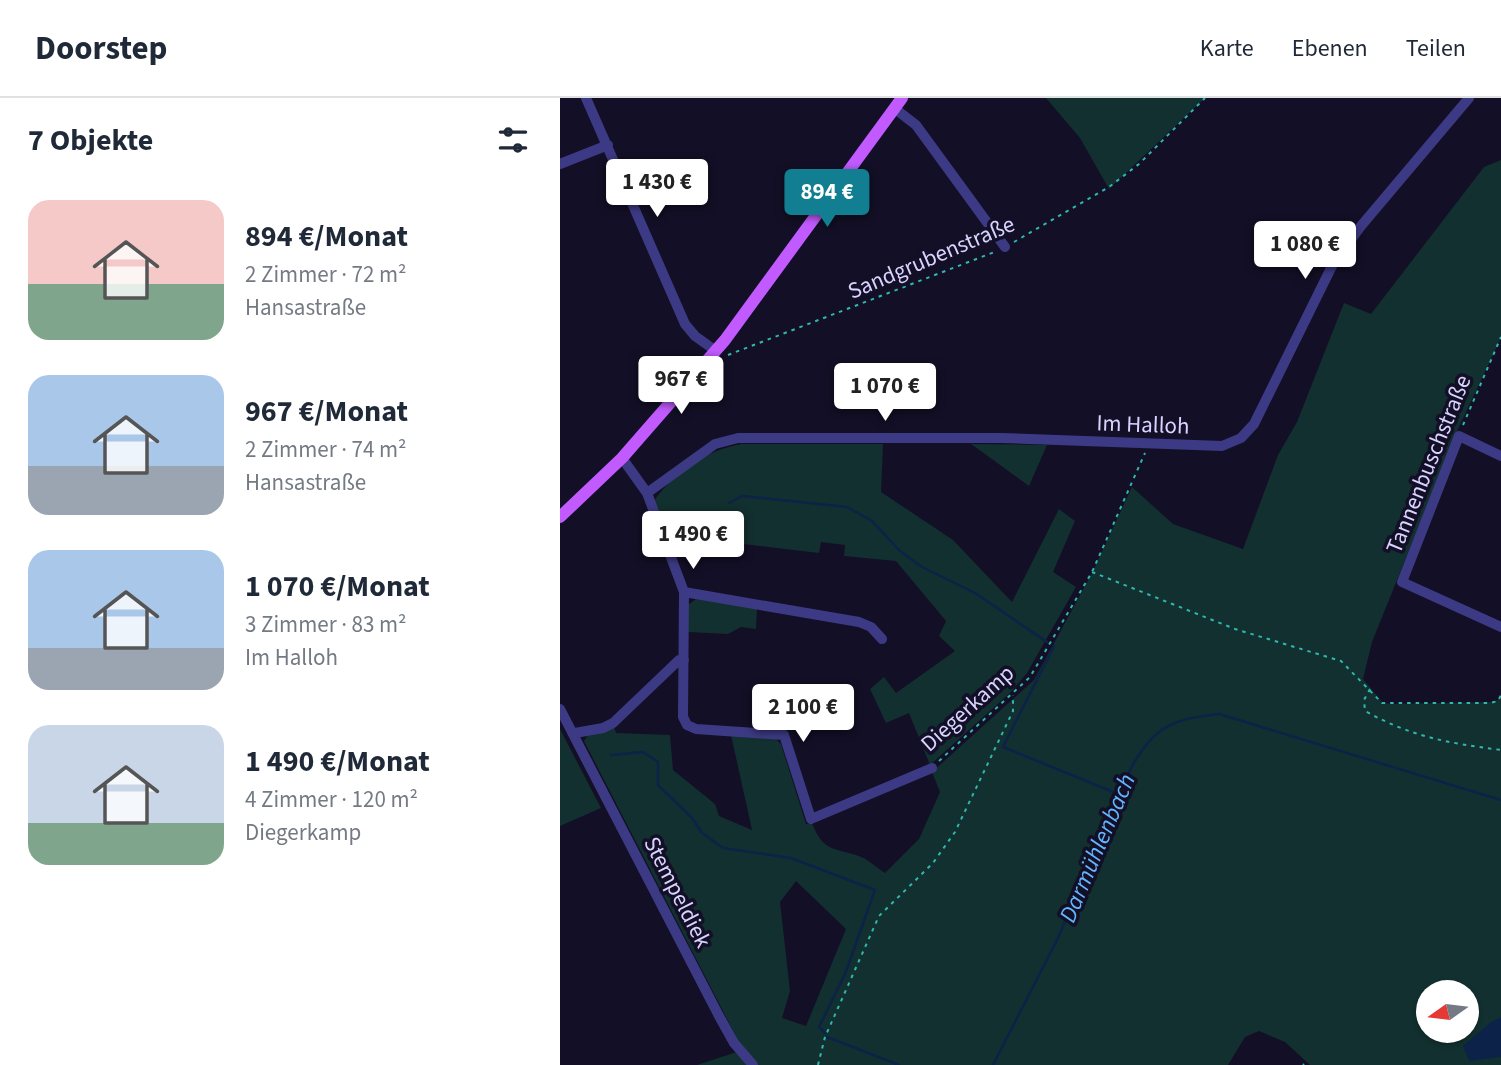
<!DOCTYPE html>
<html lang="de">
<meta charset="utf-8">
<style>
body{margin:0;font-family:"Source Sans 3",sans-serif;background:#f2f2f3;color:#1f2937;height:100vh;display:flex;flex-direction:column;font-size:26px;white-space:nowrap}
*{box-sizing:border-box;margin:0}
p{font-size:23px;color:#747a83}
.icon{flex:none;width:38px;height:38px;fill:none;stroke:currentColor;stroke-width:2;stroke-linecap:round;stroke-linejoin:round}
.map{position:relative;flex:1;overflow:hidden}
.sheet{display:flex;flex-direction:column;background:#fff;width:560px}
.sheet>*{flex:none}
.needle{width:46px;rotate:256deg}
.controls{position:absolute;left:856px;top:882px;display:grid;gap:14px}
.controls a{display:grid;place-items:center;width:63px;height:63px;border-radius:50%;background:#fff;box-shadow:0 2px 5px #0004;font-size:35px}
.price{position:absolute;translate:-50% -60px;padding:0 16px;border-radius:7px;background:#fff;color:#222;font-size:23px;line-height:46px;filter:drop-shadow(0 2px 4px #0008)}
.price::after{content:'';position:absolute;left:50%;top:42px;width:21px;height:16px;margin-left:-10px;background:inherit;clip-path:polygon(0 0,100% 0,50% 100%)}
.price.current{background:#117e91;color:#fff}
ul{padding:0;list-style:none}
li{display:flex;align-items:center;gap:21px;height:175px;padding:0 28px}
li span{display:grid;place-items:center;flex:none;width:196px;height:140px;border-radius:21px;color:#555}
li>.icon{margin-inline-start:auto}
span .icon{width:84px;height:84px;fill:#fffc;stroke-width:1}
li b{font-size:30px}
h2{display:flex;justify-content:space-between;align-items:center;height:84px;padding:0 28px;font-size:30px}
header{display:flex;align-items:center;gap:42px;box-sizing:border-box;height:98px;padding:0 35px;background:#fff;border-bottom:2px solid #e0e1e3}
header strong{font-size:33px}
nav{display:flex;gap:38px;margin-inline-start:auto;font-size:24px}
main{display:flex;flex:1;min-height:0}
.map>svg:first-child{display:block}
.green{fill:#12302f;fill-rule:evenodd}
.water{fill:#0c2248}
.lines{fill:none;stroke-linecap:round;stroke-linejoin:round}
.stream{stroke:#0c2248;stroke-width:2.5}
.path{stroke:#2fb8b0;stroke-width:2;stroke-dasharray:3.5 5;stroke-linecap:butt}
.minor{stroke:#3d3a85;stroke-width:10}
.major{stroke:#c25bff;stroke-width:12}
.labels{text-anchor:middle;stroke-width:7;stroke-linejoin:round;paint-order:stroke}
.street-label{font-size:23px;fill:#d9d4ff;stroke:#130f26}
.water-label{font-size:24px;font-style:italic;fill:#62b6ff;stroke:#130f26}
</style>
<header>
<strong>Doorstep</strong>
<nav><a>Karte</a><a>Ebenen</a><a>Teilen</a></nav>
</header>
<main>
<section class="sheet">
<h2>7 Objekte<svg class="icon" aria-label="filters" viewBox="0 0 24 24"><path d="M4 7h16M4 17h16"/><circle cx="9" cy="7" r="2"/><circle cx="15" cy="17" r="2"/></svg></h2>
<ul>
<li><span style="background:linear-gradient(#f6c9c9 60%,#7fa58c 0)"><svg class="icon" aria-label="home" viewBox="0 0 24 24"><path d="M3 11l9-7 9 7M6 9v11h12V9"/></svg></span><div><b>894 €/Monat</b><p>2 Zimmer · 72 m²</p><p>Hansastraße</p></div></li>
<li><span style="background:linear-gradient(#a9c7e8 65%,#9aa5b1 0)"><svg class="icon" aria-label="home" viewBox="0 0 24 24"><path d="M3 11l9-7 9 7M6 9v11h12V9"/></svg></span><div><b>967 €/Monat</b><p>2 Zimmer · 74 m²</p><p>Hansastraße</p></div></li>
<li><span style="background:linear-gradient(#a9c7e8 70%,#9aa5b1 0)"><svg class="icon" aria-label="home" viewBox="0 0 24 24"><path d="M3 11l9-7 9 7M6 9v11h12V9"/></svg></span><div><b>1 070 €/Monat</b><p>3 Zimmer · 83 m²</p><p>Im Halloh</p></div></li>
<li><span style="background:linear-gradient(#c9d6e8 70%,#7fa58c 0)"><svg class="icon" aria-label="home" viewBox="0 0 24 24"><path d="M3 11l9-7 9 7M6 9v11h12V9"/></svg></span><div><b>1 490 €/Monat</b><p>4 Zimmer · 120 m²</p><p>Diegerkamp</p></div></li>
</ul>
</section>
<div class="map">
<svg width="941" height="967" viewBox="0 0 941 967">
<rect width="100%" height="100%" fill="#130f26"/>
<path class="green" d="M486,0h159l-96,91 -29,-51z
M941,62v178l-43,91 -86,213 -9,37 19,23 8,2 100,-2 8,-2 3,-6v371h-191l-25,-23 -26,-11 -14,6 -17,28h-531l46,-15 -159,-309 4,-6 26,-9 2,7 54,2 3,35 42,34 4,12 33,14 -21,-95 44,3 6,6 25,80 6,-1c12,32 26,24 49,34 8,3 16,11 24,16l34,-34 21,-47 -8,-20 102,-92 58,-107 40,-86 41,37 70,25 35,-94 19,-33 47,-119 27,11 113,-147zM236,783l50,48 -40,97 -24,-8 8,-27 -10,-89zM868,894h38v39h-38z
M181,346h142l-2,48 72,48 59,62 47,-93 16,12 -22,51 23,15 -49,86 -17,20 -80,72 -21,-52 -23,10 -16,-34 14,-12 12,16 59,-42 -16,-15 7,-15 -50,-60 -52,-5 1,-11 -24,-3 -2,11 -152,-18 -13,-34c21,-30 51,-50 87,-57z
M411,346l76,1 -18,41z
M136,501l61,9 -1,21 -15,-2 -13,7 -40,-2v-27z
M0,631l41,79 -41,18z"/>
<path class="water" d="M941,919v40l-32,4 -6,-15 28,-24z"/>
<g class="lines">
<path class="stream" d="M169,405l13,-7 105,11 25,14 28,30 22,16 53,26 72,49
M494,548l-51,101 115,47
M51,657l32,-3 15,10v23l34,33 10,15 21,15 68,10 84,32 -30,84 -26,53 6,6
M267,939l72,28
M433,967l65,-127 73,-170c23,-42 42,-49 88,-54l282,86"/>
<path class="path" d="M454,144l95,-55 30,-23 66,-66
M168,257l269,-104
M903,327l38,-88
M532,474l143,57 106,32 41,42h108l8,-2 3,-6
M810,591l-6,11 1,11c47,26 83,32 136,39
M379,663l91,-84 62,-105 53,-119
M258,967l7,-28 54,-121 54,-53 22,-31 58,-121v-16
M743,967l1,-1"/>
<path class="minor" d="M26,0l99,226 10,12 21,15
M334,10l22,17 89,122
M0,66l48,-19
M941,358l-42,-20 -57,146 99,45
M62,360l25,35 37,99 -1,125 4,8 9,4 88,6 27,84 121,-51
M87,395l68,-49 23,-6h263l221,8 19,-8 13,-14 79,-160 28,-38 108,-128
M124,494l175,30 12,5 11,12
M0,611l159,307 15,27 19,22
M15,635l28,-5 10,-5 66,-63h5"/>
<path class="major" d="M0,419l62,-59 103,-118 177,-242"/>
</g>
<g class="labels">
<g class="street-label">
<text transform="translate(371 159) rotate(-23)" y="8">Sandgrubenstraße</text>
<text transform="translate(583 326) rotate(2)" y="8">Im Halloh</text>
<text transform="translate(868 366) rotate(-68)" y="8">Tannenbuschstraße</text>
<text transform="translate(407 610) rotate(-42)" y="8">Diegerkamp</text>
<text transform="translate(118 794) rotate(63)" y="8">Stempeldiek</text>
</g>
<g class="water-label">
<text transform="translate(537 750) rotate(-67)" y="8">Darmühlenbach</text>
</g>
</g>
</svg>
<div class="controls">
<a><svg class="needle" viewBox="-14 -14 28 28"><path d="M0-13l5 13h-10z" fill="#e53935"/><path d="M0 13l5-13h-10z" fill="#747a83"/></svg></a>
</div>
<b class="price" style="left:97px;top:121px">1 430 €</b>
<b class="price current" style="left:267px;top:131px">894 €</b>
<b class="price" style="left:745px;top:183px">1 080 €</b>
<b class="price" style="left:121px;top:318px">967 €</b>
<b class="price" style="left:325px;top:325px">1 070 €</b>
<b class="price" style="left:133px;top:473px">1 490 €</b>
<b class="price" style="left:243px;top:646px">2 100 €</b>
</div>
</main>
